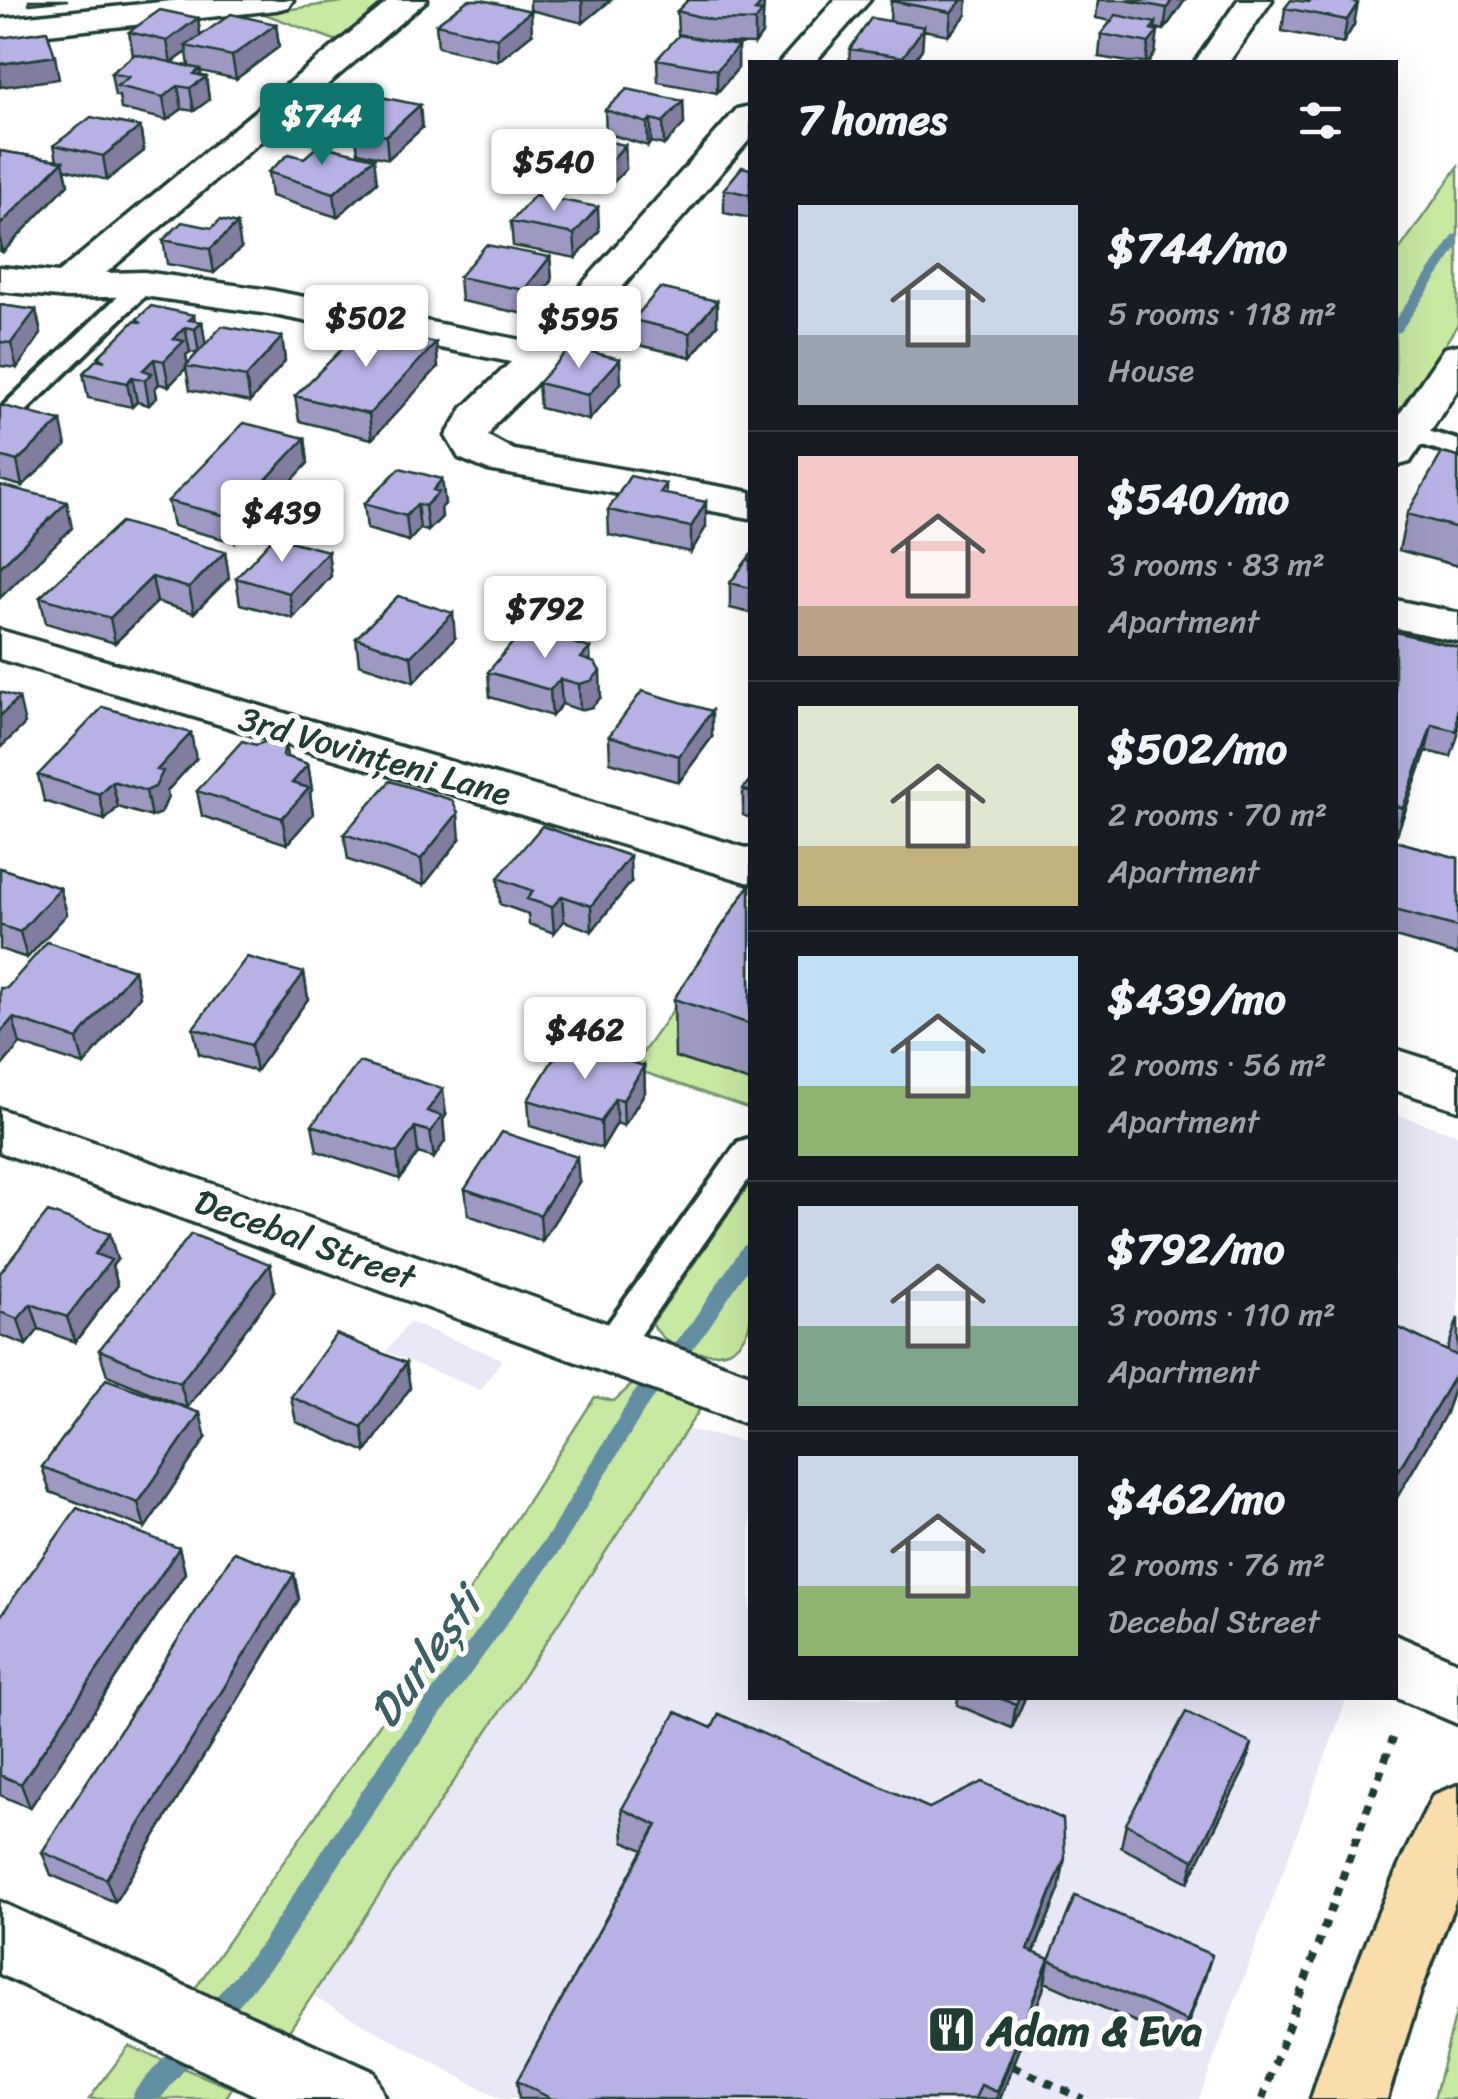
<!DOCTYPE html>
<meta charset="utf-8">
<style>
body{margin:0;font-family:Sriracha,sans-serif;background:#242831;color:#f1f3f6;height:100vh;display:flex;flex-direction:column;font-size:38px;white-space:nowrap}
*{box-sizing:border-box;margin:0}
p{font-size:32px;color:#9ea1a6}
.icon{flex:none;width:55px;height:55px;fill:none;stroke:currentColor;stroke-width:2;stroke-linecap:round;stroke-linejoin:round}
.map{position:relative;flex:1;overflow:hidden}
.drawer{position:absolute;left:748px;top:60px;width:650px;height:1640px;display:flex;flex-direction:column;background:#171b24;border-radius:0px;box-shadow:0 10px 40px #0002}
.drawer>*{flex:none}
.price{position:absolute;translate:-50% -85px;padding:0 22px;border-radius:10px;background:#fff;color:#222;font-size:32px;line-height:65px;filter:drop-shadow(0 2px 5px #0008)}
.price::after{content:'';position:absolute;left:50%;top:60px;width:30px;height:22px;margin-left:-15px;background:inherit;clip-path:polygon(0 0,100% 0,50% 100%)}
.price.current{background:#0f766e;color:#fff}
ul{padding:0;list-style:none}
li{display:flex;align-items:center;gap:30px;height:250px;padding:0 50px}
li+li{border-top:2px solid #363941}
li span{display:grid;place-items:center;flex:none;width:280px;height:200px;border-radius:0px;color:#555}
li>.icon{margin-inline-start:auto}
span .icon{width:120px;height:120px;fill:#fffc;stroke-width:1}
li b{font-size:42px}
h2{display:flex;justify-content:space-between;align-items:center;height:120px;padding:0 50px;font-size:42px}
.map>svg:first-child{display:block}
.built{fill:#e9e8f7}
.green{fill:#c7e9a2;stroke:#73936b;stroke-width:2.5}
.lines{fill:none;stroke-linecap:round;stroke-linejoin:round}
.stream{fill:#638fa4;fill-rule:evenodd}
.service-casing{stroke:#1f3d34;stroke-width:8}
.minor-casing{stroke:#1f3d34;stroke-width:7}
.primary-casing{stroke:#1f3d34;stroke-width:7}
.path{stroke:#1f3d34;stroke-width:8;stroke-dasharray:9 9;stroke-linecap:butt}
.service{fill:#fff;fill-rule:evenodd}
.minor{fill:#fff;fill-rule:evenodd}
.primary{fill:#faddab;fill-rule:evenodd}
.wall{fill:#9d99c3;stroke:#1f3d34;stroke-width:2.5;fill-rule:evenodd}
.shaded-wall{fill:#807d9f;stroke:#1f3d34;stroke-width:2.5}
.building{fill:#b7b2e3;stroke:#1f3d34;stroke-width:2.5}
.labels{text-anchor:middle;stroke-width:10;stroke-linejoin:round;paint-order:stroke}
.street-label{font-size:35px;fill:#1f3d34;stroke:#fff}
.near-poi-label{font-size:42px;font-weight:bold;fill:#1f3d34;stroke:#fff;text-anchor:start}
.near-water-label{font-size:45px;font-style:italic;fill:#3c5f63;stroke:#fff}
</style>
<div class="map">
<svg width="1458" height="2099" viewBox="0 0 1458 2099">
<rect width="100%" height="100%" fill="#fff"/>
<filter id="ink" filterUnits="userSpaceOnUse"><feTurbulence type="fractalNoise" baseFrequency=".01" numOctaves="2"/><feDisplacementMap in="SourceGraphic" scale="20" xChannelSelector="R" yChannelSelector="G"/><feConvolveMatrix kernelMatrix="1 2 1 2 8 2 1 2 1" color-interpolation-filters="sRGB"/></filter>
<g filter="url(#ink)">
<path class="built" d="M1395,1114l63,21v238l-63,-23z
M409,1322l93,37 -21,31 -95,-38z
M685,1429l65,14v255h597l-148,401h-699l-188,-103z"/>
<path class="green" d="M357,0h21l9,5 -47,37 -78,-29z
M1458,167v157l-63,99v-167z
M750,901v208l-118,-41z
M750,1183c0,27 7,131 -3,148 -10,20 -23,24 -44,22 -23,-2 -39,-10 -51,-29z
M637,1380l65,26 -415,628 -95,-41 238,-341 165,-255 19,4z
M1458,2005v94h-24z
M129,2046l103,42 -7,11h-136z"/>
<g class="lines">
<path class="stream" d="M1458,234v13l-58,85 -5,1v-13l59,-85z
M750,1244v22l-45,67 -58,73 -84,140 -156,215 -130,199 -57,67 -8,4 -8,-4 -4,-8 4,-8 57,-67 130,-197 158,-213 84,-140 58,-71 52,-77z
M192,2031l8,4 4,8 -4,8 -40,48h-28l3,-9 49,-55z"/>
<defs>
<path id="service" d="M144,277l12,7 -4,5 -135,131h-17v-11l136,-130z
M1408,425l50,15v16l-59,-18 -4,-5 4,-5z
M750,1138v39l-127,182 -13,4 -13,-4 -5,-10 5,-10 141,-197z"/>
<path id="minor" d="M180,0h113l-5,7 -12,3 -276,29v-20z
M390,0h37l-321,273 38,-1 125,18 262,52 206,-233 13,-3v33l-195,226 -60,59 -7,12 26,14 236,42v26l-262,-48 -29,-12 -13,-22 17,-28 48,-46 -242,-48 -125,-18 -77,2 -67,-7v-24l58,6z
M835,0h35l-55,62h-35z
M1238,0h34l-43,62h-34z
M1458,345v44l-48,73 -15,4v-45l49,-73z
M1395,600l63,13v28l-63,-13z
M0,630l750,219v34l-750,-224z
M1395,1049l63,20v41l-63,-20z
M0,1109l750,265v51l-750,-273z
M1395,1635l63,27v62l-63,-27z
M0,1902l374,170 11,27h-122l-263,-125z"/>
<path id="primary" d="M1458,1785v109l-37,97 -34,108h-76c33,-105 72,-206 122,-304z"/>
</defs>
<use href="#service" class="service-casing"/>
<use href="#minor" class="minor-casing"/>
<use href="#primary" class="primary-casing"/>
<path class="path" d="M1013,2066l70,33
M1262,2099l131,-361"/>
<use href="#service" class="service"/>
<use href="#minor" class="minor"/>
<use href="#primary" class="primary"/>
</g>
<path class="wall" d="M530,0h81l-28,23 -53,-13z
M764,0l-2,34 -7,10 -33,-1 16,3v22l-21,25 -59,-11 -1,-23 33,-22 -12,-3 -1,-23z
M1098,0h87l-21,30 -9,-2v25l-6,9h-21l-29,-5 2,-23 11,-13 -16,-3z
M1311,0l43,25 -11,18 -61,-12 3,-23z
M891,1l75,14 -17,20 -26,-5 -1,19 -9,13h-64l1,-13 40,-28z
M198,18l2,17 76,-11 3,23 -43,32 -35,-8v5l5,1 3,23 -15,11 -12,-2 -15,11 -46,-11 -2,-13h-4l-4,-23 23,-18h-1l-4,-23zM187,52l2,14 -17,-3 9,-7z
M436,24l96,10 -34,27 -60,-14z
M683,101l1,23 -20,21 -13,-3 -3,4 -42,-13 -1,-23z
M344,113l78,15 -34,31 -30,-7 -2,-14 -10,-2z
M140,127l4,24 -37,29 -42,-11 3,15 -65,68 -3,-1v-100l57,9 -3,-15z
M625,145l1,24 -19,20 -70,-14 -1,-23z
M304,158l73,24 -40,35 -66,-21 -3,-24z
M750,169v49l-26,-5v-24z
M511,222l88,9 -23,27 -63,-12z
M163,240l78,8 -27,25 -47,-9z
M550,257l2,24 -27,33 -64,-13 -2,-24z
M0,305l36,5 5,24 -24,34 -17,-2z
M137,319l65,3 3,22 77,-7 3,24 -35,41 -60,-12 -4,-22 -17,18 -10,-2 -4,4 2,9 -8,8 -12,-3 -5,5 -44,-9 -5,-25 15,-14v-2l39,-36zM190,352l7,1 -9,11 -2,-9z
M633,320l84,5 -26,32 -57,-13z
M436,343l2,24 -66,72 -73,-18 -4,-25z
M538,383h83l-32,37 -49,-12z
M0,405l66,41 -44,40 -22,-6z
M305,438l3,25 -73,79 -62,-16 -5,-25z
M1458,457v109l-59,-16 8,-36z
M442,479l3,25 -4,4 1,9 -14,14 -8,-2 -11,12 -42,-12 -3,-25z
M666,484v10l40,33 -15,25 -82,-17 -1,-25z
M328,551l3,25 -38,42 -53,-14 -4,-26z
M225,552l4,26 -35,35 -37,-11 -42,41 -69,-20 -6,-26z
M750,556v57l-20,-5v-25z
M1395,632l63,15v88l-7,22 -25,-6 -29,83 -2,-1z
M356,638h99l-41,44 -55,-18z
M590,661l11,36 -9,10 -12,3 -18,-6 -10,12 -62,-19 -2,-25z
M609,736l103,1 -33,45 -69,-20z
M285,743l2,14 21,7 4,26 -2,3 3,21 -26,30 -85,-28 -5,-25 59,-46z
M196,759l-29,32 1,6 -7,16 -10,4 -33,-10 -13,13 -61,-19 -6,-26z
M750,780v38l-7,-3v-26z
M344,834l116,5 -36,46 -76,-25z
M1395,841l63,17v97l-63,-18z
M0,868l60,20 7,26 -40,44 -27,-9z
M498,878l133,4 -39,49 -28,-10 -10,12 -25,-9 -1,-10 -28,-10z
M750,884v198l-75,-25 -1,-58z
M134,970l6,26 -56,69 -64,-21 -20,24 7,-80z
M304,973l4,26 -52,72 -57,-17 -6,-26z
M644,1066l1,26 -21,34 -7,-3 -15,25 -72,-22 -2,-26z
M446,1115l-3,5 2,21 -11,17 -16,-5 -18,26 -83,-28 -5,-26z
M579,1182l-37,59 -74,-26 -3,-26z
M117,1260l-5,6 6,19 -43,57 -36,-13 -13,16 -26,-10v-62z
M270,1264l5,26 -88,118 -80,-33 -8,-25z
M1458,1318v60l-13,37 2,-64z
M406,1363l4,25 -44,64 -70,-30 -5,-25z
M206,1438l-61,90 -95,-36 -8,-25z
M179,1548l6,25 -155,235 -30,-13v-178z
M294,1574l5,25 -184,303 -64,-27 -9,-23z
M958,1698h67l-13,30 -55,-23z
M1245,1768l-57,114 -67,-35 5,-23z
M622,1809l437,81 -25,63 15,6 -6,31 -43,109h-481l-2,-18 126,-231 -19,-9z
M1049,1960l156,17 -24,65 -136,-60z"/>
<path class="shaded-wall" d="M29,0h39l-39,4z
M582,0h29l-28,23z
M764,0l-2,34 -7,10v-33z
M962,0h5l-1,15 -17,20 2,-23z
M1172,0h13l-21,30 3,-22z
M1358,3l-4,22 -11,18 4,-23z
M531,11l1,23 -34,27 -1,-23z
M198,18l3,23 -15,5 1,6 -16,11 -4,-22z
M1156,23l-2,13 4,-5 -3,22 -6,9h-3l5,-33z
M276,24l3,23 -43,32 -4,-23z
M924,27l-2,22 -9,13h-11l1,-5z
M738,46v22l-21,25v-23z
M55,56l4,23 -59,8v-23z
M200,69l2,11 4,-3 3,23 -15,11 -4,-23 4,-14z
M178,86l4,23 -15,11 -4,-23z
M683,101l1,23 -20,21 -1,-23z
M420,105l2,23 -34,31 -2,-23z
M651,119v23l-3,4 -1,-23z
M140,127l4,24 -37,29 -4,-24z
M625,145l1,24 -19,20 -1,-23z
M374,158l3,24 -40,35 -3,-24z
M63,161l5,23 -65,68 -3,-12v-15z
M598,207l1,24 -23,27 -2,-24z
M237,224l4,24 -27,25 -4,-24z
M550,257l2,24 -27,33 -1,-24z
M717,301v24l-26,32 -1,-24z
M36,310l5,24 -24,34 -6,-25z
M194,315l2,13 6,-6 4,25 -7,7 -4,-25 -6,-9z
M185,327l5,25 -4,3 2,11h-2v2l-17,18 -5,-25 10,-22z
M282,337l3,24 -35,41 -4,-25z
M436,343l2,24 -66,72 -3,-25z
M154,359l5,25 -4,4 2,9 -8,8 -6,-35z
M620,359l1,24 -32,37 -1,-25z
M132,377l5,25 -5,5 -5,-24z
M61,421l5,25 -44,40 -5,-25z
M305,438l3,25 -73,79 -4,-25z
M442,479l3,25 -4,4 1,9 -14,14 -3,-25 8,-16z
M67,502l5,26 -72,70v-31z
M706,502v25l-15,25v-25z
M417,504l3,25 -11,12 -3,-25z
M328,551l3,25 -38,42 -4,-25z
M225,552l4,26 -35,35 -5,-25z
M152,577l5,25 -42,41 -5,-25z
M453,613l2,25 -41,44 -3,-26z
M590,648l1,25 9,-2 1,26 -9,10 -12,3 -1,-26 2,-26z
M560,679l2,25 -10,12 -2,-26z
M19,698l6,26 -25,24v-32z
M712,711v26l-33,45v-26z
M1432,725l-6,26 -29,83 6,-26z
M191,733l5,26 -29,32 1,6 -7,16 -10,4 -5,-26 11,-21z
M308,764l4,26 -2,3 3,21 -26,30 -5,-26 10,-35z
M112,781l6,26 -13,13 -6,-26z
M458,813l2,26 -36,46 -3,-26z
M630,856l1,26 -39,49 -1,-25z
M60,888l7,26 -40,44 -7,-26z
M562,896l2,25 -10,12 -2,-26z
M134,970l6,26 -56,69 -7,-26z
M304,973l4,26 -52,72 -5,-26z
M13,1018l7,26 -20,24v-35z
M644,1066l1,26 -21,34 -1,-26z
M443,1089l3,26 -3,5 2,21 -11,17 -7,-47z
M615,1098l2,25 -15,25 -1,-26z
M415,1127l3,26 -18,26 -3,-26z
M577,1157l2,25 -37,59 -2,-26z
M110,1234l7,26 -5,6 6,19 -43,57 -8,-25 28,-63z
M270,1264l5,26 -88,118 -7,-25z
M31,1304l8,25 -13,16 -8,-26z
M406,1363l4,25 -44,64 -4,-25z
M1458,1370v8l-13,37 -50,86v-25z
M200,1413l6,25 -61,90 -7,-25z
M179,1548l6,25 -155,235 -9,-24z
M294,1574l5,25 -184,303 -9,-23z
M1019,1698h6l-13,30 4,-24z
M1252,1744l-7,24 -57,114 6,-22z
M1065,1858l-6,32 -37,92 6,-32z
M1212,1955l-7,22 -24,65 6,-21z
M1049,1959l-6,31 -43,109h-4z"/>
<path class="building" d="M468,0h14l49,11 -34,27 -61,-14z
M688,0h75l-8,11 7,1 -7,9 -43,-1 -35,-9z
M892,0h70l-11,12 -60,-11z
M1125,0h47l-5,8z
M1291,0l18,2 2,-2h34l13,3 -11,17 -62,-12z
M160,10l38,8 -31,23 -38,-9z
M231,14l45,10 -44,32 -46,-10z
M1116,15l40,8 -5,6 7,2 -9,12 -48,-9z
M871,18l53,9 -21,30 -53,-8z
M47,31l8,25 -55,8v-26z
M679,35l59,11 -21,24 -60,-11z
M135,54l65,15 -6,5 12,3 -16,11 -12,-2 -15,11 -46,-11 12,-9 -18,-4z
M627,89l56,12 -20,21 -12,-3 -4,4 -42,-13z
M366,94l54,11 -34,31 -31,-7 12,-11 -23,-5z
M91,117l49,10 -37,29 -49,-11z
M555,131l70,14 -19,21 -70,-14z
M319,145l55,13 -40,35 -66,-21 21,-18 15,4z
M0,151l63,10 -63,64z
M742,167l8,2v26l-26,-6z
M535,195l63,12 -24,27 -63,-12z
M220,220l17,4 -27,25 -47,-9 19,-18 30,6z
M486,245l64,12 -26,33 -65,-13z
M660,288l57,13 -27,32 -57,-13z
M0,305l36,5 -25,33 -11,-1z
M151,306l43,9 -5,5 13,2 -7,7 -10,-2 -11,12 10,2 -20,20 -10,-2 -11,11 9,3 -7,7 -13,-3 -5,6 -44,-10 14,-14 8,2 -7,-4 36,-36 6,1 -3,-3z
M222,326l60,11 -36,40 -60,-11z
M365,326l71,17 -67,71 -74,-18z
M571,347l49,12 -32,36 -50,-12z
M0,405l61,16 -44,40 -17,-5z
M244,423l61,15 -74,79 -63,-16z
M1442,453l16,4v71l-51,-14z
M400,468l42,11 -9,11 6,2 -14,14 -8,-2 -11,12 -42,-12z
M630,476l36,8 -6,9 46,9 -15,25 -83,-17z
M0,485l67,17 -67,65z
M121,522l104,30 -36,36 -37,-11 -42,41 -70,-21z
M274,537l54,14 -39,42 -53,-15z
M750,556v32l-20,-5z
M398,596l55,17 -42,43 -55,-18z
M525,628l65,20 -9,10 14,5 5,8 -9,10 -12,3 -19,-5 -10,11 -62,-18z
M1395,632l63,15 -1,84 -25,-6 -29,83 -8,-2z
M642,691l70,20 -33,45 -70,-20z
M0,692l19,6 -19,18z
M103,707l88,26 -34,37 6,1 -8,16 -9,4 -34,-10 -13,13 -61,-19z
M273,739l12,4 -2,13 25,8 -16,19 17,5 -27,30 -85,-27 45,-50 14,4z
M750,780v12l-7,-3z
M390,781l62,19 6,13 -37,46 -77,-25z
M542,826l88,30 -39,50 -29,-10 -10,11 -25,-8 6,-8 -35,-13z
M1395,841l63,17v69l-63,-17z
M0,868l60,20 -40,44 -20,-7z
M750,884v140l-76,-25z
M47,942l87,28 -57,69 -64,-21 -13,15v-45h7z
M247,957l57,16 -53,72 -58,-17z
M564,1042l80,24 -21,34 -8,-2 -14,24 -73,-22z
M359,1062l84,27 -16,22 15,5 -11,16 -16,-5 -18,26 -85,-28z
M502,1132l75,25 -37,58 -75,-26z
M48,1212l62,22 -15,20 16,6 -44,57 -36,-13 -13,15 -18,-7v-39z
M191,1234l79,30 -90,119 -81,-33z
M1395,1326l63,30v14l-63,106z
M336,1334l70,29 -44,64 -71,-30z
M106,1379l94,34 -62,90 -96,-36z
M77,1508l102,40 -158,236 -21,-9v-158z
M234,1552l60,22 -188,305 -64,-27z
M999,1698h20l-3,6z
M676,1712l36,16 7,-14 210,94 53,-26 81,37 2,39 -37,92 21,9 -52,133 -16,-7 -6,14h-423l-35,-18 140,-256 -35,-16z
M1186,1712l66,32 -58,116 -68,-36z
M1075,1896l137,59 -25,66 -138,-61z"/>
</g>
<defs>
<symbol id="restaurant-square" viewBox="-11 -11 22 22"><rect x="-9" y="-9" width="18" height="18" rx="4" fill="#1f3d34" stroke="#fff"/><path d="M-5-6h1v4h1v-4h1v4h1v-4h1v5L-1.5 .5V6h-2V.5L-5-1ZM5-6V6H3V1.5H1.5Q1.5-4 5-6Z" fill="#fff"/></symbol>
</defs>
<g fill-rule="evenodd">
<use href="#restaurant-square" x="924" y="2002" width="55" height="55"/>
</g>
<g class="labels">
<g class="street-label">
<text transform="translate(375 756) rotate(16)" y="12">3rd Vovințeni Lane</text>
<text transform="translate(305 1239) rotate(20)" y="12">Decebal Street</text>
</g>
<g class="near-poi-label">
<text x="987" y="2045">Adam &amp; Eva</text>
</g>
<g class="near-water-label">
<text transform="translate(424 1658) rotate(-54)" y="16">Durlești</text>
</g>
</g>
</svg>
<b class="price current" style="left:322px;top:168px">$744</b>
<b class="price" style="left:554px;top:214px">$540</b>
<b class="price" style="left:366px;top:370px">$502</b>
<b class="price" style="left:579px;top:371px">$595</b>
<b class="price" style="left:282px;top:565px">$439</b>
<b class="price" style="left:545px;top:661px">$792</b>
<b class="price" style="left:585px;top:1082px">$462</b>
<section class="drawer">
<h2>7 homes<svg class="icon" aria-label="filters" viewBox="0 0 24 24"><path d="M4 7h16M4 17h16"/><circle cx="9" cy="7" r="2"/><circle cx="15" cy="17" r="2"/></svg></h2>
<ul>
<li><span style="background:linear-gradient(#c9d6e8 65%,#9aa5b1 0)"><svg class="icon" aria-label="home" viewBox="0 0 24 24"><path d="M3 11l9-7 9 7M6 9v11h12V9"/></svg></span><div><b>$744/mo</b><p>5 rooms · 118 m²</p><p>House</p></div></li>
<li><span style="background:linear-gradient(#f6c9c9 75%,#b9a48a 0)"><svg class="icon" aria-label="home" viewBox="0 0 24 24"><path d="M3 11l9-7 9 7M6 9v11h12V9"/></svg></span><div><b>$540/mo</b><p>3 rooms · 83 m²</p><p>Apartment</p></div></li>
<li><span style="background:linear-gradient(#dfe7d0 70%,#c2b280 0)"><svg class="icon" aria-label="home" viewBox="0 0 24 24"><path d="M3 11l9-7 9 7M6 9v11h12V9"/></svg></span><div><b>$502/mo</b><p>2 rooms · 70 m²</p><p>Apartment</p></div></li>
<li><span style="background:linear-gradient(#bfe0f5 65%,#8fb573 0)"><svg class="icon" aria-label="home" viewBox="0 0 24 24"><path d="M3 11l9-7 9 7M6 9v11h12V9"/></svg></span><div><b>$439/mo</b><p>2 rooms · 56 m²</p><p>Apartment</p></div></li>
<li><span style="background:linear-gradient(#c9d6e8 60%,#7fa58c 0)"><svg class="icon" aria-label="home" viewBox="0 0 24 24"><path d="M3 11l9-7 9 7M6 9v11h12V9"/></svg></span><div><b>$792/mo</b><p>3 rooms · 110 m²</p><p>Apartment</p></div></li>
<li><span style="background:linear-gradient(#c9d6e8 65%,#8fb573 0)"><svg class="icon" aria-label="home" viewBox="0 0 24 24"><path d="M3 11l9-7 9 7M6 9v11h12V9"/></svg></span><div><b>$462/mo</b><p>2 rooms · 76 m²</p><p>Decebal Street</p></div></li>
</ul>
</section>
</div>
